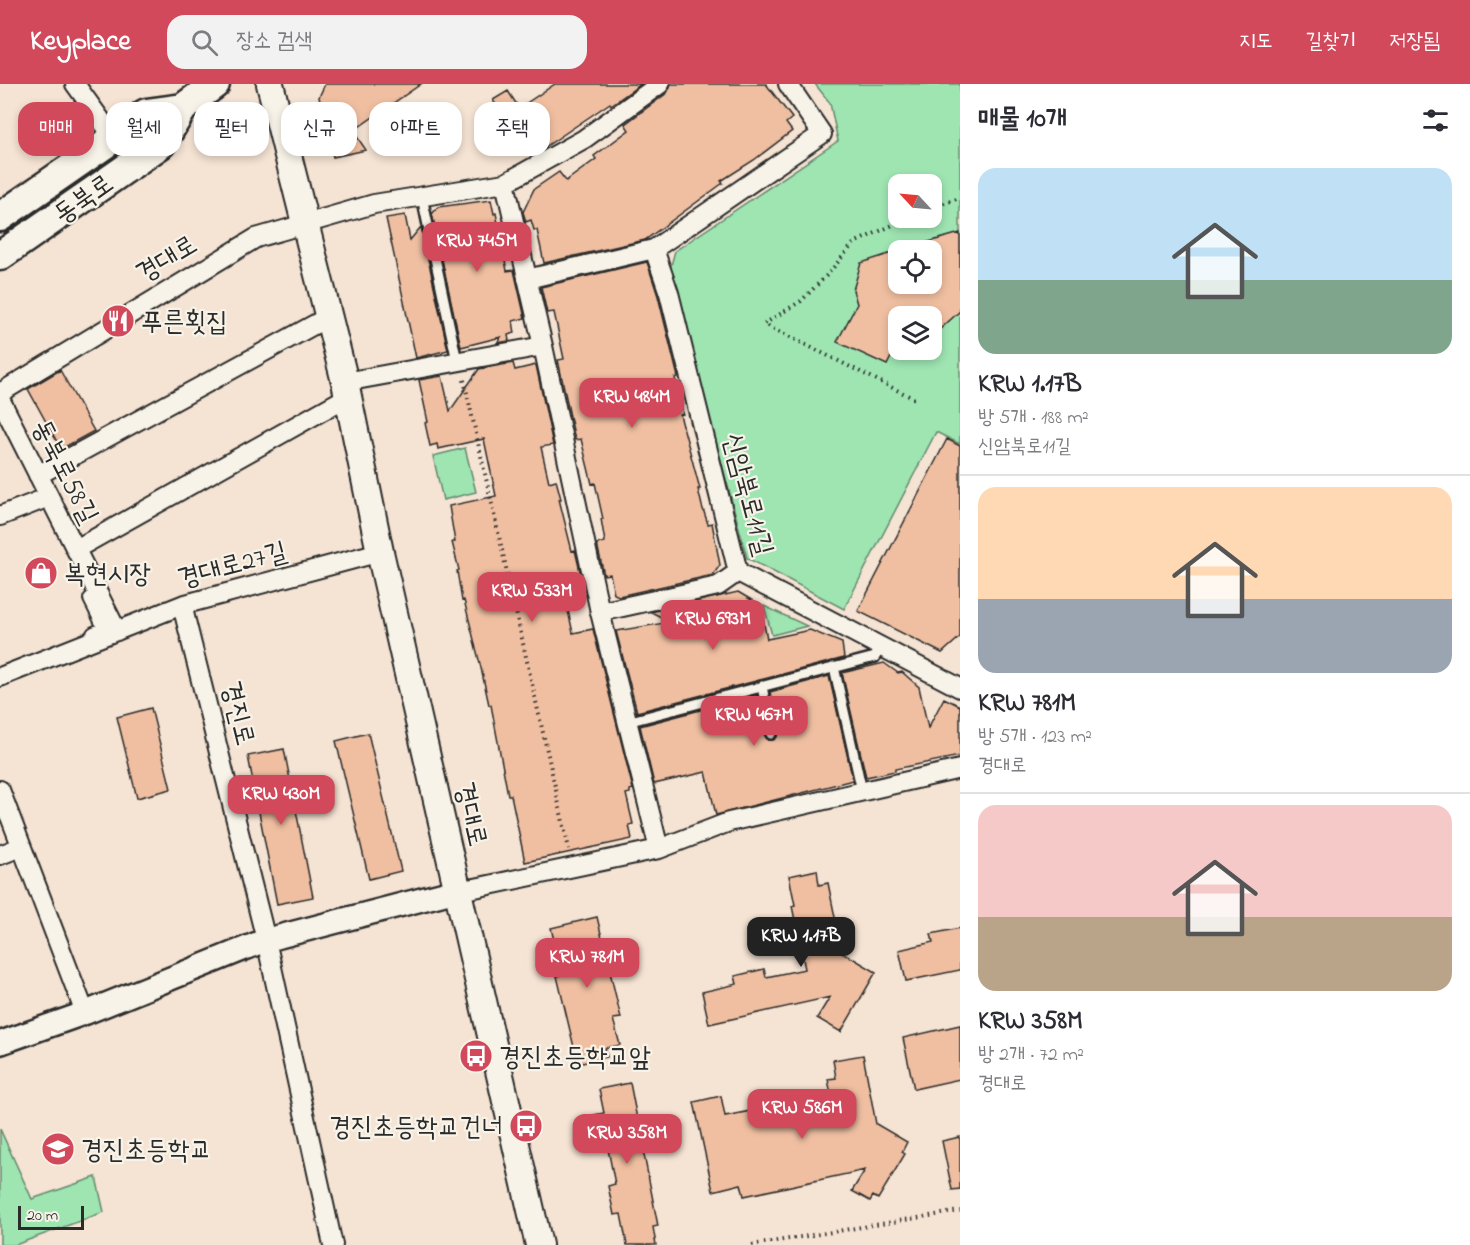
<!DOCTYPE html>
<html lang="ko">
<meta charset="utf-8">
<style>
body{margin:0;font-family:"Indie Flower","Poor Story",sans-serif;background:#f2f2f3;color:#2b2b33;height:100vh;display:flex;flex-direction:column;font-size:22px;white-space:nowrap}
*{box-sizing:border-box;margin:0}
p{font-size:20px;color:#7c7c81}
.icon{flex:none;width:33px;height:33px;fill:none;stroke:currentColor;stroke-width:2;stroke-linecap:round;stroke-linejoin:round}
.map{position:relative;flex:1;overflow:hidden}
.drawer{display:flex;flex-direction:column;background:#fff;width:510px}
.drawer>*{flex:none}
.hud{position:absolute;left:18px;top:18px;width:570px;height:54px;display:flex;gap:12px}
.needle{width:39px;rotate:296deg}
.controls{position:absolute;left:888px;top:90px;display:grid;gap:12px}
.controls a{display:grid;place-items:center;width:54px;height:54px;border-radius:12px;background:#fff;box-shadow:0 3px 9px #0003;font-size:30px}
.scale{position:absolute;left:18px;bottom:15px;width:66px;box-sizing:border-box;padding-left:6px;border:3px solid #2b2b2b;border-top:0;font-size:16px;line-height:21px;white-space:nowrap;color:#2b2b2b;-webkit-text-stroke:4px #f7f3e8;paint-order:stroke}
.price{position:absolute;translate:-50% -51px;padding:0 14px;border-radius:12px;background:#d1495b;color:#fff;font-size:20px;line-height:39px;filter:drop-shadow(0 2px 3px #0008)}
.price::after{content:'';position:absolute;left:50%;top:36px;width:18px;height:14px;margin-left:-9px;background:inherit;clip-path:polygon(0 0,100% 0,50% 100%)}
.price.current{background:#222;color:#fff}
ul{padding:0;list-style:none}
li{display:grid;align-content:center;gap:12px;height:318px;padding:0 18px}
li+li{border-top:2px solid #e1e1e2}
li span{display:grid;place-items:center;height:186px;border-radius:18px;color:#555}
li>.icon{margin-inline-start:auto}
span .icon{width:108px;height:108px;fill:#fffc;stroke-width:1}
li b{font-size:26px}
h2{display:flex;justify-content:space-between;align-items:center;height:72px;padding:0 18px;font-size:26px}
.chip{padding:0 21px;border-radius:18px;background:#fff;box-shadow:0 3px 9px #0003;font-size:21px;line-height:54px}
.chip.current{background:#d1495b;color:#fff}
header{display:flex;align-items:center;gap:36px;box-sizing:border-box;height:84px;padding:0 30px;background:#d1495b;color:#fff}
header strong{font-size:28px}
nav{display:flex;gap:33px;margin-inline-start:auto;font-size:21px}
.search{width:420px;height:54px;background:#f2f2f3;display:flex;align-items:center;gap:15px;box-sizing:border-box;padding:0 21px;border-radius:18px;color:#7c7c81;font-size:22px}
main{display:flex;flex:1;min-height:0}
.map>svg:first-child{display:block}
.green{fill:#9ee5b2;stroke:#64886e;stroke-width:1.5;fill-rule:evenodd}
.building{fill:#f0bfa1;stroke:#2b2b2b;stroke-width:1.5}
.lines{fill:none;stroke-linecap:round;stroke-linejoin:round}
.service-casing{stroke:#2b2b2b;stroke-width:14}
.pedestrian-casing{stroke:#2b2b2b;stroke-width:18}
.minor-casing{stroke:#2b2b2b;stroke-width:22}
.tertiary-casing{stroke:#2b2b2b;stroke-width:27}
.secondary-casing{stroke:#2b2b2b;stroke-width:30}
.primary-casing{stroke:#2b2b2b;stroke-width:33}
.path{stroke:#2b2b2b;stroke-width:4;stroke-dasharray:1.5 4.5;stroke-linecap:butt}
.service{stroke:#f7f3e8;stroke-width:9}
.pedestrian{stroke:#f7f3e8;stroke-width:14}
.minor{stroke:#f7f3e8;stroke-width:18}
.tertiary{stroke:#f7f3e8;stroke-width:22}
.secondary{stroke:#f7f3e8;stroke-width:26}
.primary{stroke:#f7f3e8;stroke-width:28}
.labels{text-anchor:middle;stroke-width:4.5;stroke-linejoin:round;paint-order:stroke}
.street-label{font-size:27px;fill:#2b2b2b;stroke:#f7f3e8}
.poi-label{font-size:27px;fill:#2b2b2b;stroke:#f7f3e8;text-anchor:start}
</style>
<header>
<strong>Keyplace</strong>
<div class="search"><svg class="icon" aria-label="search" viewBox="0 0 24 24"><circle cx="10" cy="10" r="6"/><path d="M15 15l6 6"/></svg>장소 검색</div>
<nav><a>지도</a><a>길찾기</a><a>저장됨</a></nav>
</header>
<main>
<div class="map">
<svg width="960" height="1161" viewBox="0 0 960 1161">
<rect width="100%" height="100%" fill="#f5e3d3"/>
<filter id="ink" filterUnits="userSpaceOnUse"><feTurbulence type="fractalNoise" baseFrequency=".0167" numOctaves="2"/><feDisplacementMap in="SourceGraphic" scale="12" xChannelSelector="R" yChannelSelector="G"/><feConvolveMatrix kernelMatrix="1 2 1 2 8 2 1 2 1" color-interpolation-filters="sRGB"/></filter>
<g filter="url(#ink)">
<path class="green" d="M815,0h145v360l-24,-12 -92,177 -97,-51 -77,-289 5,-18 163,-110 -8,-38zM898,100h34v34h-34zM898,166h34v34h-34zM898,232h34v34h-34z
M465,364l11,44 -33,8 -10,-44z
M764,522l43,20 -35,9z
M0,1045l32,70 64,-22 8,35 -89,33h-15z"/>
<path class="building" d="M325,0h96l-68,47 13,19 -33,7 -14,-60z
M555,0h86l-30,21 -1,-2 -65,44 -6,-9 -25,16 -29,-42 11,-7 -3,-5 15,-9 11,17z
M671,0h95l26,34 -6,5 6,8 -38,29 -33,21 2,2 -78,57 -101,23 -7,-33h-3l-3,-10 -5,2 -3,-10 11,-23 25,-17 7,9 30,-22 -2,-3 35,-26 -4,-6 42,-31z
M491,116l3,14 2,-1 11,58 7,-1 11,48 -12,3 2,12 -7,2 1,6 -12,2 4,-6 -40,10 -29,-133 6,-7z
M405,131l5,25 11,-13 27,123 -32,8 -30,-140z
M960,149v78l-21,19 -7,3v-17h-34v27l-11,22 -50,-23 20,-38 -4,-14 8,-27 37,-12v33h34v-34h-31z
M647,178l11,34 20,81 -3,1 8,36 -3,1 20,74h-2l4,17 6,18 4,-1 8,42 -7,10 -94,21 -5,-2 -4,-20 -6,1 -7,-31 8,-2 -4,-23h2l-8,-36 -3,1 -11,-45 -6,1 -17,-80 6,-1 -10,-47 -7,1 -6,-26z
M513,279l2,7 21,-5 17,80 -12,2 8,35 7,-2 5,19h-2l13,52 3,-1 7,30 -19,8 10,45 20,-4 40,160 -3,1v3l-4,1 7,30 -4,1 3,14 -107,23 -14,-67h-3l-17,-90h-2l-8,-37 -17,-68 -2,1 -5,-30 2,-1 -7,-28h3l-6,-36 47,-10 -12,-57 -46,10 -1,-5 -7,2 -5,-23 3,-1 -9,-42 23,-4 8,35 29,-42z
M60,286l34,61 -33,18 -33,-60z
M947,355l13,7v191l-18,16 -84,-42z
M738,508l22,13 7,34 43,-9 32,13 2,15 -207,54 -21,-81 55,-9 -20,-10z
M884,579l14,10 4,-1 17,15 9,41 16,-30 16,8v50l-65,13v2l-29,6 -24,-104z
M829,592l24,104 -137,35 -10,-43 -52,12 -14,-58 117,-31 8,41 3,4h5l4,-3 1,-4 -8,-41z
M151,624l20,81 -34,9 -20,-81z
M368,649l33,138 -32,8 -33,-138z
M284,665l29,148 -36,7 -29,-148z
M817,786l2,15 9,-2 14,69 34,20 -35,60 -24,-14 13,-21 -121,27 -7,-32 35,-8 -2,-8 29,-7 2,8 39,-8 -13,-63 3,-1 -6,-29z
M597,833l24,101 -8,1 7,26 -15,3 2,9 -29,7 -21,-88 5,-2 -11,-46z
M960,844v42l-54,11 -7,-31 34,-8 -2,-8z
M960,941v54l-46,10 -11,-51z
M863,971l13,69 31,18 -5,10 3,2 -27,45 -5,-3 -3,5 -18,-10 13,-21 -121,26 -3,-12 -28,7 -19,-89 27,-6 4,20 106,-21 -3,-16 8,-1 -3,-18z
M630,999l28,143 -5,1 3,18h-29l-6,-31 -7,1 -6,-29 7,-2 -9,-45 -8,2 -5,-26 11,-2 -5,-24z
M960,1053v52l-8,1 -10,-49z"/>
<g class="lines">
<defs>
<path id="service" d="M422,113l35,164
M834,583l28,124
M762,602l9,48
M627,638l248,-65 6,-10"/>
<path id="pedestrian" d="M91,515l15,30 -12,5"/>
<path id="minor" d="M75,0l39,54
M788,0l34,50 -168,115 15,44 69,279 222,116
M505,99l38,163 57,266 59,237
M527,195l127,-30
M345,298l198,-36
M0,309l256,-155 118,-34 131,-21 79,-44 76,-55
M0,315l117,232
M38,391l292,-159
M0,432l49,-19
M76,465l271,-152
M182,521l84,335 67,305
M600,528l118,-26 20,-14
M0,593l182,-72 198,-53
M0,706l85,223
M0,771l21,-8
M458,806l17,-2 184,-39 70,-27 231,-53"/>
<path id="tertiary" d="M0,959l85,-30 181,-73 192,-50"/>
<path id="secondary" d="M270,0l75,298 35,170 159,693"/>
<path id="primary" d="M0,133l114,-79 32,-25 37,-5
M0,172l161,-112 22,-36 32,-24"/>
</defs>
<use href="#service" class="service-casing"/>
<use href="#pedestrian" class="pedestrian-casing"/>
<use href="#minor" class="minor-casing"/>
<use href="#tertiary" class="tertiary-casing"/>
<use href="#secondary" class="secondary-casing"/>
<use href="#primary" class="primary-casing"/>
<path class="path" d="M932,123l28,-9
M908,134l-54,25 -27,32 -26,26 -37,23 151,75
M464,296l105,469
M752,1161l208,-34"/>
<use href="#service" class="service"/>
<use href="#pedestrian" class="pedestrian"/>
<use href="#minor" class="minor"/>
<use href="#tertiary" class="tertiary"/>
<use href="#secondary" class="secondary"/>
<use href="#primary" class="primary"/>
</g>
</g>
<defs>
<symbol id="restaurant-disc" viewBox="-11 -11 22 22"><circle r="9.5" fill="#d1495b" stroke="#f7f3e8"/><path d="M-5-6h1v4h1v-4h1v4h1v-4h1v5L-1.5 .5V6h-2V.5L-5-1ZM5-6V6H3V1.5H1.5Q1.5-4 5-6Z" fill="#fff"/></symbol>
<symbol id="shop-disc" viewBox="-11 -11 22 22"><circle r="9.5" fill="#d1495b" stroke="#f7f3e8"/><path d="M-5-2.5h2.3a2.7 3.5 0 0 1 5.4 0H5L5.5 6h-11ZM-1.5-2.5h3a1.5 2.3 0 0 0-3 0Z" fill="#fff"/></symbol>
<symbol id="bus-disc" viewBox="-11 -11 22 22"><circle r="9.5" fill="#d1495b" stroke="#f7f3e8"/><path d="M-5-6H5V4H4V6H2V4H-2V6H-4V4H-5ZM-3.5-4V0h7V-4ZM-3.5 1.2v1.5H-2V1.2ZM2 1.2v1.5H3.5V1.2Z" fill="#fff"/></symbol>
<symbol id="school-disc" viewBox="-11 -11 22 22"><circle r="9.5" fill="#d1495b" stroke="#f7f3e8"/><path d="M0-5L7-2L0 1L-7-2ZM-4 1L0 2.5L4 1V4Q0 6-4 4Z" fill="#fff"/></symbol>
</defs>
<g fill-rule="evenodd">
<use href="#restaurant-disc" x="99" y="218" width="38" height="38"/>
<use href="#shop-disc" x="22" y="470" width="38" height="38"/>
<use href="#bus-disc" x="457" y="953" width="38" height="38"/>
<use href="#bus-disc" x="507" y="1023" width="38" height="38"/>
<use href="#school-disc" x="39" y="1046" width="38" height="38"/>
</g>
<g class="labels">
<g class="street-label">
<text transform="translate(83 114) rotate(-35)" y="9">동북로</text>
<text transform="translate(166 174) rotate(-31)" y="9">경대로</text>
<text transform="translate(66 387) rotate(63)" y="9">동북로58길</text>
<text transform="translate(749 410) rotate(75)" y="9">신암북로11길</text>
<text transform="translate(232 480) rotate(-15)" y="9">경대로27길</text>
<text transform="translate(239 629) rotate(76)" y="9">경진로</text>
<text transform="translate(472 730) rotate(77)" y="9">경대로</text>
</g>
<g class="poi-label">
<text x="141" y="246">푸른횟집</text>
<text x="64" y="498">복현시장</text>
<text x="499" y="981">경진초등학교앞</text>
<text x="503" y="1051" text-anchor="end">경진초등학교건너</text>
<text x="81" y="1074">경진초등학교</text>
</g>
</g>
</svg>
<div class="controls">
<a><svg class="needle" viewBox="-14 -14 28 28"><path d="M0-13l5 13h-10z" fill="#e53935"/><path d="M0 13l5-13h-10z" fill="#7c7c81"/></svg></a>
<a><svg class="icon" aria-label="locate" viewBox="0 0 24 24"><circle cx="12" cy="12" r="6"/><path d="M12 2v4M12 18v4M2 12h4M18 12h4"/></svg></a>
<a><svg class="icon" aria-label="layers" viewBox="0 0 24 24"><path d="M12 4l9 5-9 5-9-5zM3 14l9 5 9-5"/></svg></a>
</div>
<div class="scale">20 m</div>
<b class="price" style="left:477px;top:189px">KRW 745M</b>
<b class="price" style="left:632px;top:345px">KRW 484M</b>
<b class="price" style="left:532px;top:539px">KRW 533M</b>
<b class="price" style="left:713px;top:567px">KRW 693M</b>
<b class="price" style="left:754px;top:663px">KRW 467M</b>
<b class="price" style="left:281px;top:742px">KRW 430M</b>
<b class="price current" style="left:801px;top:884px">KRW 1.17B</b>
<b class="price" style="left:587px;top:905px">KRW 781M</b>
<b class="price" style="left:802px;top:1056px">KRW 586M</b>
<b class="price" style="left:627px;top:1081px">KRW 358M</b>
<div class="hud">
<a class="chip current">매매</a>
<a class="chip">월세</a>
<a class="chip">필터</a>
<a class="chip">신규</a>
<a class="chip">아파트</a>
<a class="chip">주택</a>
</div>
</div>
<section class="drawer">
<h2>매물 10개<svg class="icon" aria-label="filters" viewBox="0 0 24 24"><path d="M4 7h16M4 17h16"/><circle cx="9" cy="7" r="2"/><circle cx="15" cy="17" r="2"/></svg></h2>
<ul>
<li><span style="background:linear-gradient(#bfe0f5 60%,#7fa58c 0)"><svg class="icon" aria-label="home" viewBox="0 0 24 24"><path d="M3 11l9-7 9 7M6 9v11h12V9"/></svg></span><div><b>KRW 1.17B</b><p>방 5개 · 188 m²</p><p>신암북로11길</p></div></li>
<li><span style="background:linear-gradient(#ffd9b3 60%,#9aa5b1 0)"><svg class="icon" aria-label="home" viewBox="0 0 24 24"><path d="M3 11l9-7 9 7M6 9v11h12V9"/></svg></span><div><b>KRW 781M</b><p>방 5개 · 123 m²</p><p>경대로</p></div></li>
<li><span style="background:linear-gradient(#f6c9c9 60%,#b9a48a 0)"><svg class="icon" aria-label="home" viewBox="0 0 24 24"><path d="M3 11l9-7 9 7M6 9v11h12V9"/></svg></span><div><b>KRW 358M</b><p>방 2개 · 72 m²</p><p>경대로</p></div></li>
</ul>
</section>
</main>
